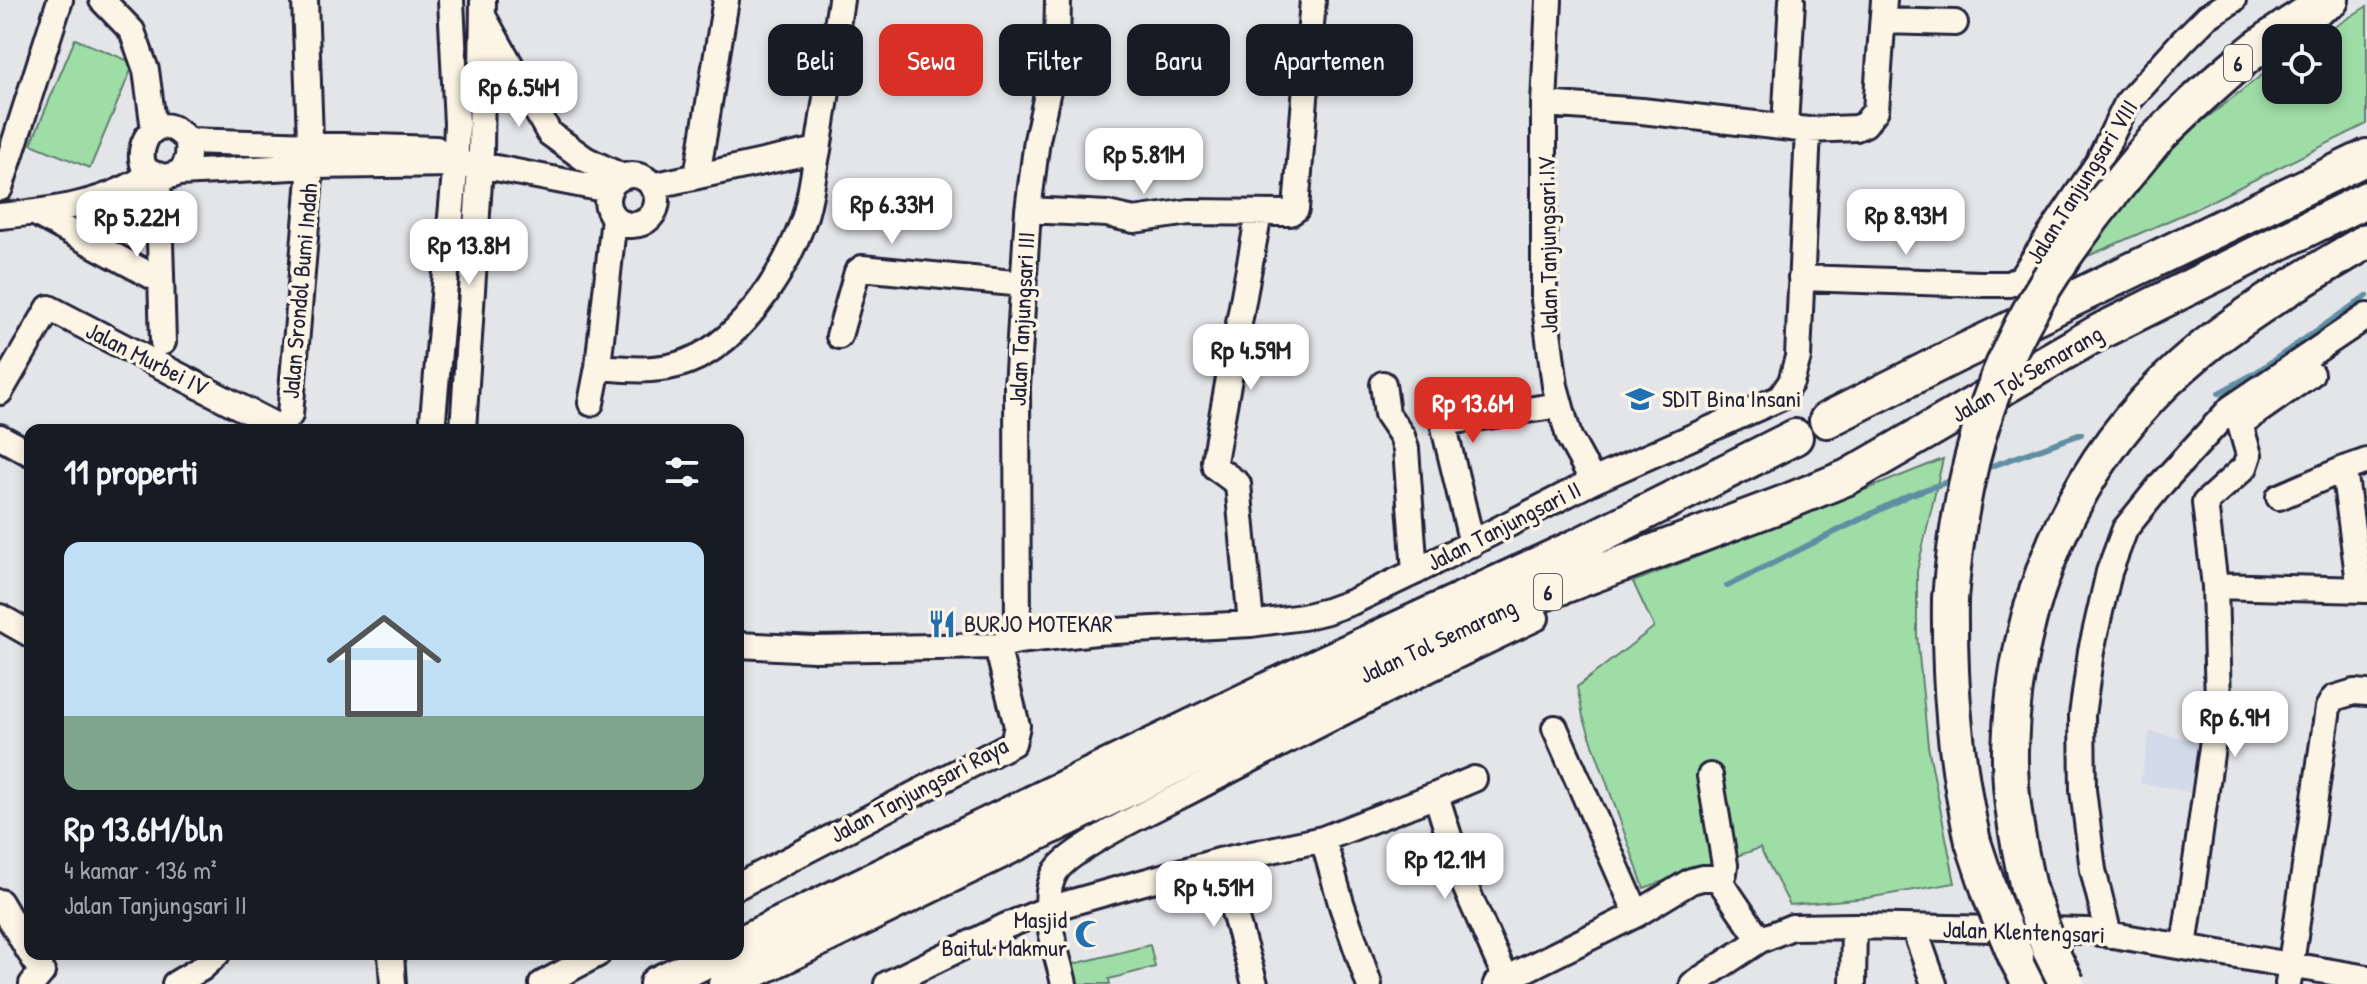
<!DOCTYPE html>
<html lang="id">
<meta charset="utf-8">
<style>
body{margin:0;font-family:"Patrick Hand",sans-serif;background:#242831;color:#f1f3f6;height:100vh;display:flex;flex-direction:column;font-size:30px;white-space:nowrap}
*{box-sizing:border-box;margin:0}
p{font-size:26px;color:#9ea1a6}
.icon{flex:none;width:44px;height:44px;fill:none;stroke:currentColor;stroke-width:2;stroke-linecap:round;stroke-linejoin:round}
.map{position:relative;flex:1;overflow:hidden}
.panel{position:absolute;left:24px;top:424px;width:720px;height:536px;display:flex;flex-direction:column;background:#171b24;border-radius:16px;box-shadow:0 4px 12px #0003}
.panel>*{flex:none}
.guide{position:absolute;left:768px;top:24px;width:760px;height:72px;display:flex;gap:16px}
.buttons{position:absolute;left:2262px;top:24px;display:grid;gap:16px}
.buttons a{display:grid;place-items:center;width:80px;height:80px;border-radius:16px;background:#171b24;box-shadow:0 4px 12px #0003;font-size:40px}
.price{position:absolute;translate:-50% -68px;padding:0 18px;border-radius:16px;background:#fff;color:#222;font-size:26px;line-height:52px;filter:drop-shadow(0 2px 4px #0008)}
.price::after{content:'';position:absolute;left:50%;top:48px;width:24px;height:18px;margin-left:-12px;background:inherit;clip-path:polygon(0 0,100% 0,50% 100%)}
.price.current{background:#d93025;color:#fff}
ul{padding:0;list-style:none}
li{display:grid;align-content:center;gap:16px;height:424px;padding:0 40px}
li span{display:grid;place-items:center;height:248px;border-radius:16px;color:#555}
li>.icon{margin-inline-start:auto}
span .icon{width:144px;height:144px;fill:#fffc;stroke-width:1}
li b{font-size:34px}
h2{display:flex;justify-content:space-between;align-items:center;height:96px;padding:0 40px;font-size:34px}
.chip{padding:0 28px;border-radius:16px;background:#171b24;box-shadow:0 4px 12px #0003;font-size:28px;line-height:72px}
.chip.current{background:#d93025;color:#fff}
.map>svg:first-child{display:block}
.built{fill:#d3daea}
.green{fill:#9fdda6;stroke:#608070;stroke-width:2}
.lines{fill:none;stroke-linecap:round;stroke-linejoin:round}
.stream{stroke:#608fa3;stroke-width:6}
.minor-casing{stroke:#22223b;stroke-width:30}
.highway-casing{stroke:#22223b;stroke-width:40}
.minor{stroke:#fcf5e5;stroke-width:24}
.highway{stroke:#fcf5e5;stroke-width:34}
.highway-bridge-casing{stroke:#22223b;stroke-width:40;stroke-linecap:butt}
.highway-bridge{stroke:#fcf5e5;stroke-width:34}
.labels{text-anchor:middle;stroke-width:7;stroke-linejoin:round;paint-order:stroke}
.shield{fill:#fcf5e5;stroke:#63616e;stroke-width:2}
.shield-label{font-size:22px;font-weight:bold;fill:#22223b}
.street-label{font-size:24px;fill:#22223b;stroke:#fcf5e5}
.poi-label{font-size:24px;fill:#22223b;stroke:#fcf5e5;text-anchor:start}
</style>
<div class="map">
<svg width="2367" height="984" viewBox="0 0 2367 984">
<rect width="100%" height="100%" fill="#e4e5e8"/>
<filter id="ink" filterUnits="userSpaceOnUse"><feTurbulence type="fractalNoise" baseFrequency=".0125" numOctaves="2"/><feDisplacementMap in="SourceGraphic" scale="16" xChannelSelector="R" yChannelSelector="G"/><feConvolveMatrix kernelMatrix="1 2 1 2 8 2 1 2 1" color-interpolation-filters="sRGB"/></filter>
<g filter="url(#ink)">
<path class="built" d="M2150,732l57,10 -12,51 -55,-10z"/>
<path class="green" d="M2367,6v118l-174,86 -114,50 81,-106 116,-90v26h52v-52h-11z
M75,39l59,24 -44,105 -59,-24z
M1943,459l-26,112v64l11,111 27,137 -88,15 -77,7 -30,-57 -116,40 -61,-172 -6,-29 77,-60 -21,-45z
M1150,945l5,22 -46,12 1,5h-35l-5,-19z"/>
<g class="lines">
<path class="stream" d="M2219,393l35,-19 113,-78
M1981,470l100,-36
M1727,586l182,-91 47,-16"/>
<defs>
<path id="minor" d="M102,0l30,31 14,39 8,60
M1549,0l-5,104v196l11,86 14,51 24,44
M483,16l66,117 36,26 38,18
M1883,21l72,2
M1544,104l98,7 166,19 48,-2 9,-4 11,-14 8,-110
M1785,127l7,-127
M188,141l248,8
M179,173c10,-10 10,-19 9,-32 -44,-53 -73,57 -9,32l132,-7 145,-2 24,1 129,25
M158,175l5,167
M607 200a25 25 0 1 1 50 0a25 25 0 1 1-50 0Z
M697,176l29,-176
M652,186l166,-36 23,-150
M0,188l60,-188
M1028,210l79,4 27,6 55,-8 101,1 6,-4 17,-209
M35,213l126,68
M0,216c52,-5 108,-12 152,-43
M614,217l-16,150c26,2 53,5 79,-2 60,-16 105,-88 126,-143 8,-22 10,-49 15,-72
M1801,278l181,6h27l12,-6 77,-115 29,-60 56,-62 25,-25 25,-16
M839,336l18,-64 5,-4 161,16
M1383,384l4,30 15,22 4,13 9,123
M0,392l49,-84 235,122
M591,403l7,-36
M290,415l21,-249 -6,-166
M432,430l23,-258 2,-48 -6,-124
M463,430l18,-279 2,-151
M0,437l30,16
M2279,497l65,-28
M1472,544l-29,-121 117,-18
M2215,586l152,4
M2360,590l-16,-121 23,-8
M0,617l30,17
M1251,624l-13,-140 -23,-17 -1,-6 45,-248
M1018,641l-1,-254 11,-177 9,-70 20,-91 1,-49
M738,645l76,4 183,-3 21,-5 78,-9 155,-8 52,-7 24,-6 25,-9 63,-30 178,-91 187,-83 11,-16 7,-25 10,-227
M1555,728l82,186
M1710,776l15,89 -1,8 -6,5
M1436,795l38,-16
M1323,839l18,64 28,81
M1219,861l36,123
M738,886l275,-143 4,-17 -20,-80
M0,902l30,51
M1914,928l20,56
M2109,935l-16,-65 -10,-80 -1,-75 9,-64 18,-79 16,-43 38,-47 68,-74 136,-92
M2184,947l34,-243 -3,-118 -10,-83 40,-36 4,-12 -9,-31 71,-50
M31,954l11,18 -10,12
M391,954l2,30
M175,984l27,-16 15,-14
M542,984l56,-30
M887,984l119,-58 42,-17 171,-48 104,-22 113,-44 28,89 42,95
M1064,984c-7,-33 -27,-82 -8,-113 16,-24 102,-64 130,-78 116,-60 232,-120 350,-175
M1496,984l141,-70 54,-33 11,-3h16l42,62
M1693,984l67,-44 32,-13 62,-1 235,5 278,47
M1853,984l1,-58
M2288,984l40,-276 6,-10 20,-6 13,1"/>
<path id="highway" d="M2155,140c54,-53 109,-105 176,-140
M1827,420l125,-63 415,-200
M1950,599c-1,88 5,158 23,243
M2028,888c-10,-45 -19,-92 -18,-138 4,-145 62,-286 171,-383 55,-50 122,-88 186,-126
M738,945l584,-281 254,-117 219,-110
M2016,957l14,27
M657,984l62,-30
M726,984l688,-334 130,-57 238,-89 66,-27 251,-145 268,-133"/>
</defs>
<use href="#minor" class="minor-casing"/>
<use href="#highway" class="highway-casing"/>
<use href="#minor" class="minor"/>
<use href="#highway" class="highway"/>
<defs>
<path id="highway-bridge" d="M1950,599c8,-103 32,-207 85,-297 34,-59 77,-110 120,-162
M1973,842l19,57 24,58
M2028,888l22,62 17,34"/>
</defs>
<use href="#highway-bridge" class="highway-bridge-casing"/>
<use href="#highway-bridge" class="highway-bridge"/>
</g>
</g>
<defs>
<symbol id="school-bare" viewBox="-9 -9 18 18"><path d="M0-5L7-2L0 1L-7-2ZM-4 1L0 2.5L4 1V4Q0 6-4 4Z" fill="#1f6fb2" stroke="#fcf5e5" stroke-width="2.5" paint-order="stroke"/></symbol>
<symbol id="restaurant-bare" viewBox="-9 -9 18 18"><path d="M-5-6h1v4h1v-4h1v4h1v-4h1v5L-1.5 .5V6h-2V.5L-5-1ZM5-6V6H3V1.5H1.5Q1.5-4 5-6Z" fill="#1f6fb2" stroke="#fcf5e5" stroke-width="2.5" paint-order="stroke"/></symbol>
<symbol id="mosque-bare" viewBox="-9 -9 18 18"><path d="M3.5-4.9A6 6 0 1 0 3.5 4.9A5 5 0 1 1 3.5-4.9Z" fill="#1f6fb2" stroke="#fcf5e5" stroke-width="2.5" paint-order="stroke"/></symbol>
</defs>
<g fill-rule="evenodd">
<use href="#school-bare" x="1620" y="379" width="40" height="40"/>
<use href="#restaurant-bare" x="922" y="604" width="40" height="40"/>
<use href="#mosque-bare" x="1069" y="914" width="40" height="40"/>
</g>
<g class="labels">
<g class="shield">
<rect x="2224" y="45" width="28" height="36" rx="6"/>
<rect x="1534" y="574" width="28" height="36" rx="6"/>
</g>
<g class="shield-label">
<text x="2238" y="71">6</text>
<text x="1548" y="600">6</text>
</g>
<g class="street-label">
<text transform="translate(2082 182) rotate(-58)" y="8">Jalan Tanjungsari VIII</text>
<text transform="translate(1548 245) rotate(-91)" y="8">Jalan Tanjungsari IV</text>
<text transform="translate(300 291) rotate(-85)" y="8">Jalan Srondol Bumi Indah</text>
<text transform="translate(1022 319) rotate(-87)" y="8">Jalan Tanjungsari III</text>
<text transform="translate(147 359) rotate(27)" y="8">Jalan Murbei IV</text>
<text transform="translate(2027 374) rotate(-30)" y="8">Jalan Tol Semarang</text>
<text transform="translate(1504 526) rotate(-27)" y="8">Jalan Tanjungsari II</text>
<text transform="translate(1438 641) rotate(-25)" y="8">Jalan Tol Semarang</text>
<text transform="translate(919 790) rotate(-28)" y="8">Jalan Tanjungsari Raya</text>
<text transform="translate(2024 932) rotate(2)" y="8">Jalan Klentengsari</text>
</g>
<g class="poi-label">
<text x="1662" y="407">SDIT Bina Insani</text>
<text x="964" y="632">BURJO MOTEKAR</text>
<text x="1067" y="928" text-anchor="end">Masjid<tspan x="1067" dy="28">Baitul Makmur</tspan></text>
</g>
</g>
</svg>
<div class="buttons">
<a><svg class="icon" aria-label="locate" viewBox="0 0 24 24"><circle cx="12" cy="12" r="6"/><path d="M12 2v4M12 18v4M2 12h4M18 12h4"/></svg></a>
</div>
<b class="price" style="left:519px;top:129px">Rp 6.54M</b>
<b class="price" style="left:1144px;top:196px">Rp 5.81M</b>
<b class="price" style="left:892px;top:246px">Rp 6.33M</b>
<b class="price" style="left:1906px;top:257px">Rp 8.93M</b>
<b class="price" style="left:137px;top:259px">Rp 5.22M</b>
<b class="price" style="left:469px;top:287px">Rp 13.8M</b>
<b class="price" style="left:1251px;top:392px">Rp 4.59M</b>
<b class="price current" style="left:1473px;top:445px">Rp 13.6M</b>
<b class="price" style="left:2235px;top:759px">Rp 6.9M</b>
<b class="price" style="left:1445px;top:901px">Rp 12.1M</b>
<b class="price" style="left:1214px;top:929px">Rp 4.51M</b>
<div class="guide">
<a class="chip">Beli</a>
<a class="chip current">Sewa</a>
<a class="chip">Filter</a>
<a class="chip">Baru</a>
<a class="chip">Apartemen</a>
</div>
<section class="panel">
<h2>11 properti<svg class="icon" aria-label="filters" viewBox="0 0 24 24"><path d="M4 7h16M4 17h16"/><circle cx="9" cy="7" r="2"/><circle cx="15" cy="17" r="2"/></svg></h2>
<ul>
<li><span style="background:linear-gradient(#bfe0f5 70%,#7fa58c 0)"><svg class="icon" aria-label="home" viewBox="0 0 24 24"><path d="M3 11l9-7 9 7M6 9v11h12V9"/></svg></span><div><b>Rp 13.6M/bln</b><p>4 kamar · 136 m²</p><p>Jalan Tanjungsari II</p></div></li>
</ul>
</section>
</div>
